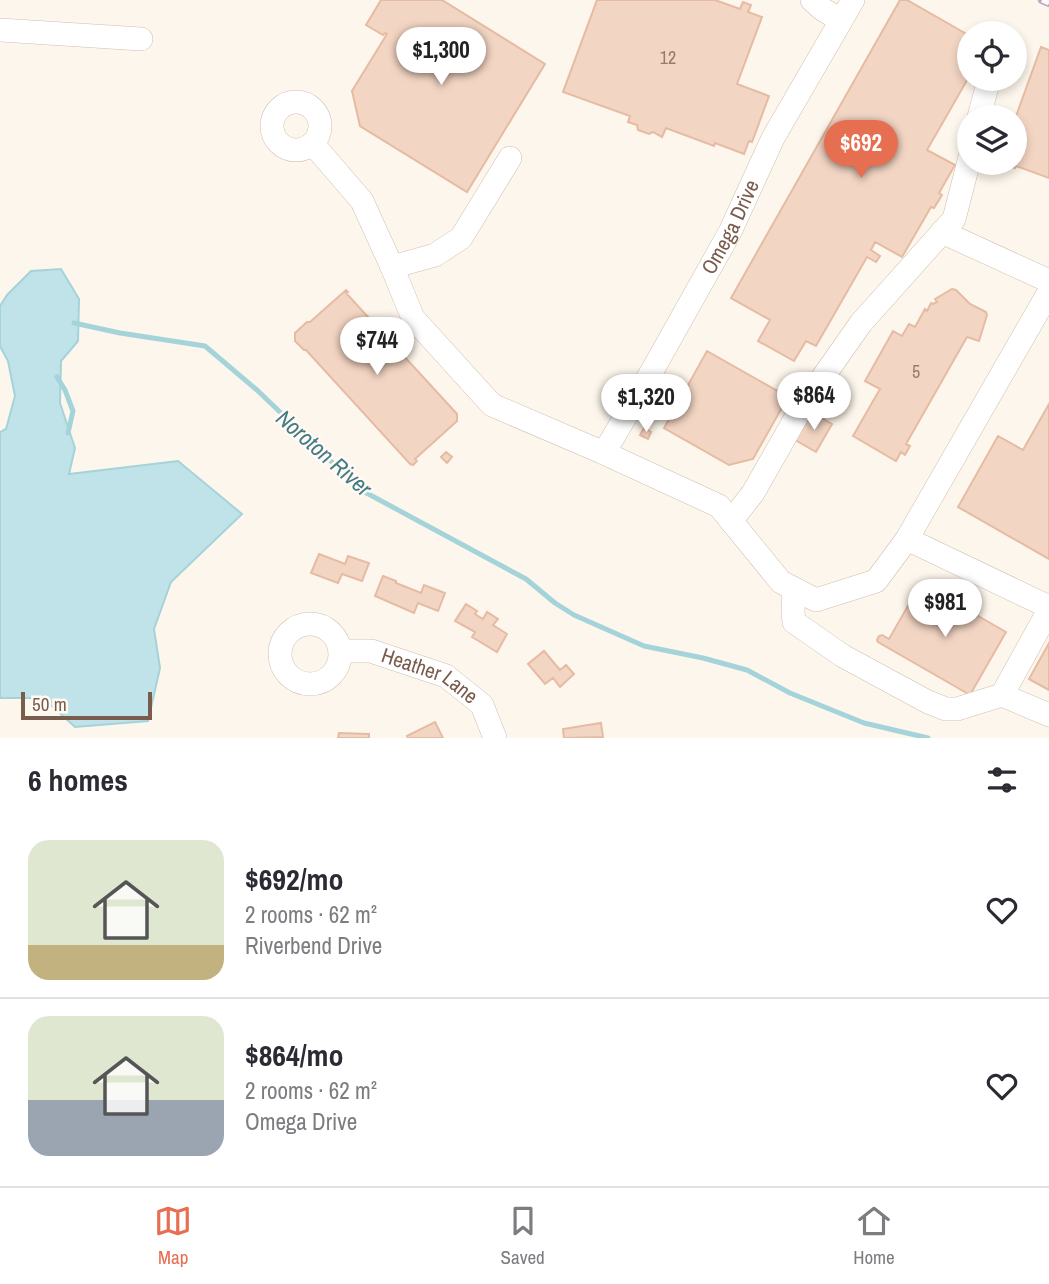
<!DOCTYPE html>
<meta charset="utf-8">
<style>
body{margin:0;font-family:"Archivo Narrow",sans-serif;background:#f7f7f7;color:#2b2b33;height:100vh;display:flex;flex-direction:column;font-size:26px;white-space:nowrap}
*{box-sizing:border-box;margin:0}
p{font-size:23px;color:#7c7c81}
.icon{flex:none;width:38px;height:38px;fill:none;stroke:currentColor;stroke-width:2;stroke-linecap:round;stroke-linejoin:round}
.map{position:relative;height:738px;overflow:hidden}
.sheet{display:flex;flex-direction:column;background:#fff;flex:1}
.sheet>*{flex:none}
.buttons{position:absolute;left:957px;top:21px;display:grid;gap:14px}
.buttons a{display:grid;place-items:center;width:70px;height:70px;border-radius:50%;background:#fff;box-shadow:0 4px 10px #0003;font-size:35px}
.scale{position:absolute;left:21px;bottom:18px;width:131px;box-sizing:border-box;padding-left:7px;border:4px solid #7a5c4d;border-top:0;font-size:19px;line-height:24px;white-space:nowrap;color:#7a5c4d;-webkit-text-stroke:5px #fffaf3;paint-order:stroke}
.price{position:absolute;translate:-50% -60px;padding:0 16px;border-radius:24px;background:#fff;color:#222;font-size:23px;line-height:46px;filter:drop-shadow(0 2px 4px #0008)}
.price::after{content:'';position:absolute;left:50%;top:42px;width:21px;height:16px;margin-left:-10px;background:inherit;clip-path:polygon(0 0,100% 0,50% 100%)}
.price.current{background:#e76f51;color:#fff}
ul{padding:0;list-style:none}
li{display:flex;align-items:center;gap:21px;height:175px;padding:0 28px}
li+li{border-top:2px solid #e1e1e2}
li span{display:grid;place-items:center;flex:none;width:196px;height:140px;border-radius:21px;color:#555}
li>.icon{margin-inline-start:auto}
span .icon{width:84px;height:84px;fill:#fffc;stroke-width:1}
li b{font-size:30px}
h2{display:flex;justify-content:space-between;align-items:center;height:84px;padding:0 28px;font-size:30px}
.dock{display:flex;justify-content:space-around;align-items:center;height:98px;border-top:2px solid #e1e1e2;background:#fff;font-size:19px;color:#7c7c81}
.dock a{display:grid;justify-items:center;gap:4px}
.dock .current{color:#e76f51}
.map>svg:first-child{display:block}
.water{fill:#bfe3e8;stroke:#a5d3da;stroke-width:2}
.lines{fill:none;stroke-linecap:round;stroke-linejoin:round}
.stream{stroke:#a5d3da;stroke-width:5}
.building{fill:#f3d5c3;stroke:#e6bba3;stroke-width:2}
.minor-casing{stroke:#d1beb0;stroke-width:24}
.minor{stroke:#fff;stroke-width:23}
.rail-casing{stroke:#b9a8c9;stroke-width:8}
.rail{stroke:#fffaf3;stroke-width:5;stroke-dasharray:16;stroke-linecap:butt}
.labels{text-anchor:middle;stroke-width:5;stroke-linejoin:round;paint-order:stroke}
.number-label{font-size:18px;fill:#987a6a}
.street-label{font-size:21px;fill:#7a5c4d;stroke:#fffaf3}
.water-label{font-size:23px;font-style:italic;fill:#437c86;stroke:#fffaf3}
</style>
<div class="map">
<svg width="1049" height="738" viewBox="0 0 1049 738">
<rect width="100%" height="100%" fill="#fdf6ec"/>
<path class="water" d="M61,269l18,30 -1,42 -17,20 -1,42 15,45 -6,26 109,-13 64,53 -71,68 -17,47 6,39 -12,53 -73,6 -32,-29h-43v-266l6,-3 9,-33 -7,-35 -8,-15v-40l7,-11 24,-24z"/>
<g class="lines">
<path class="stream" d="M74,323l46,10 85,13 52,44 104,100 165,89 29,24 19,12 70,31 59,12 44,12 43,23 74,30 64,15
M57,377l8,13 8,21 -5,22"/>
</g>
<path class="building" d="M381,0h61l103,64 -78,128 -107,-66 -8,-35 35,-57 -2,-1 -2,2 -17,-10z
M597,0h118l25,9 3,-7 8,3 -3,7 14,5 -25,67 32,12 -17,46 -3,-1 -5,13 -29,-11 -1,3 -48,-18 -4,9 -9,-5 -4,2 -11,-4 -1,-5 -9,-3 2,-6 -67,-24z
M900,0h7l63,36v39l-43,75 28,15 -16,28 3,2 -8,13 -3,-1 -29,50 -27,-15 -4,8 9,6 -4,6 -9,-5 -51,89 -10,-5 -12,20 -36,-20 12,-21 -39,-22z
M1041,47l8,3v128l-33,-12 -1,2 -7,-2 1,-3h-2h8v-44z
M952,289l4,1 14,14 16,8 1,3 -8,26 -12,-4 -61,107 4,2 -5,9 -4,-3 -5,9 -43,-25 27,-47 -15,-8 28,-50 9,5 7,-12 6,3 10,-18 2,2 4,-8 2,1 4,-2 -2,-3z
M346,290l2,2 -2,1 111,121v7l-42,38 2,2 -4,4 -3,-1 -104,-114h-2l-9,-9v-8l12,-11h3z
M707,351l81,46 -35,62 -24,6 -65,-37z
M1049,404v155l-91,-52 40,-71 25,14z
M811,412l21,12 -16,28 -21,-12z
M644,428l7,4 -3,7 -8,-4z
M446,452l6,5 -5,6 -6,-6z
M319,554l26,10 3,-8 21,7 -7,18 -20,-7 -4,9 -27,-10z
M383,576l13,5v2l25,10 3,-8 21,8 -7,18 -20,-8 -4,10 -39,-17z
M921,583l85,49 -36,63 -92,-53 -1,-2 2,-4 3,-1 7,4z
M466,604l11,7 -2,3 8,5 4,-7 11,7 -5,6 14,9 -10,18 -25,-15 3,-5 -20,-11z
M1049,643v47l-20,-11z
M544,651l16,19 6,-5 8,9 -14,13 -7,-9 -8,6 -17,-20z
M435,722l8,16h-35l-1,-2z
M601,723l2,14 -39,1 -1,-9z
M339,733l30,1v4h-31z"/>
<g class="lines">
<defs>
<g id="minor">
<path d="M812,0l10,9 19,11"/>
<path d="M0,30l141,9"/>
<circle cx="296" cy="126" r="24"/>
<path d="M979,117l10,-38"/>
<path d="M313,144l49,57 30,66 21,51 79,87 112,48 115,53 62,76 35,18 60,-19 31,-42 142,-247"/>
<path d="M942,232l107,49"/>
<path d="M392,267l43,-12 26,-17 49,-80"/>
<path id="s1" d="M604,453l48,-82 78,-139 43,-94 80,-138"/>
<path d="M731,521l22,-28 49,-86 59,-84 93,-104 16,-62"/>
<path d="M907,539l142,68"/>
<path d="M794,589l-1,23 1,10 49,34 85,46 18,7h11l45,-14 47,-85"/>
<circle cx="310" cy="654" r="30"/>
<path id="s2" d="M341,651h30l75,25 36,29 13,33"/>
<path d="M1002,695l47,20"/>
</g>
</defs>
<use href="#minor" class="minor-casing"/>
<use href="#minor" class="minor"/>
<defs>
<path id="rail" d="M1042,0l7,3"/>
</defs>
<use href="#rail" class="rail-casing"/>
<use href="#rail" class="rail"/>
</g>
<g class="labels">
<g class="number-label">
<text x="668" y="64">12</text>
<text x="916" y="378">5</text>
</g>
<g class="street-label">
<text dy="7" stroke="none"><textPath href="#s1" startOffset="259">Omega Drive</textPath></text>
<text dy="7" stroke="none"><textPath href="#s2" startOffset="94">Heather Lane</textPath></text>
</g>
<g class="water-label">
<text transform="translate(324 453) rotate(41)" y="8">Noroton River</text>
</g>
</g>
</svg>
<div class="buttons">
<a><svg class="icon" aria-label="locate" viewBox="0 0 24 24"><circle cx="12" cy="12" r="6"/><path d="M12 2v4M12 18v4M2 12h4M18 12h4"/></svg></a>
<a><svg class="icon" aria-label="layers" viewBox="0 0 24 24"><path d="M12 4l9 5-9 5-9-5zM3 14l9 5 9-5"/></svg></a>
</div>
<div class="scale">50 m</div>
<b class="price" style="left:441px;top:87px">$1,300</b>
<b class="price current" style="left:861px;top:180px">$692</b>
<b class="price" style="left:377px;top:377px">$744</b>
<b class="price" style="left:814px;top:432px">$864</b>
<b class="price" style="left:646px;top:434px">$1,320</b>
<b class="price" style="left:945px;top:639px">$981</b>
</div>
<section class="sheet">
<h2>6 homes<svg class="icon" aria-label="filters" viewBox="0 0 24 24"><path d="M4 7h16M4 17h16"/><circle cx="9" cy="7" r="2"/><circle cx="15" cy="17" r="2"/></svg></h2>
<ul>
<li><span style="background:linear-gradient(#dfe7d0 75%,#c2b280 0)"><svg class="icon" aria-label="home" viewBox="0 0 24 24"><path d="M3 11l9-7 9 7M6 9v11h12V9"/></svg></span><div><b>$692/mo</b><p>2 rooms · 62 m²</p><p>Riverbend Drive</p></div><svg class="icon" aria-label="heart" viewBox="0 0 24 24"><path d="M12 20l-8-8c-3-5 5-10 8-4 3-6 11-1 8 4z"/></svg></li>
<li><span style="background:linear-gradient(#dfe7d0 60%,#9aa5b1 0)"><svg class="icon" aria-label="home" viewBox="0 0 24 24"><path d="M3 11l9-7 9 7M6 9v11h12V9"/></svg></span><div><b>$864/mo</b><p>2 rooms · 62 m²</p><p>Omega Drive</p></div><svg class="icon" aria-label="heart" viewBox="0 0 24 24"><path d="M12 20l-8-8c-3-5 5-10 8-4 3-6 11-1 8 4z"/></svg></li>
</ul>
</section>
<nav class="dock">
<a class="current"><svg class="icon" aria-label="map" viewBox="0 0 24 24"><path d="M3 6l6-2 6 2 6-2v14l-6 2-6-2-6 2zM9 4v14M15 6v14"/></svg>Map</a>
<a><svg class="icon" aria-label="saved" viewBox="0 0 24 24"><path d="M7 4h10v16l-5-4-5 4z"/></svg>Saved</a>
<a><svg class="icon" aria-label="home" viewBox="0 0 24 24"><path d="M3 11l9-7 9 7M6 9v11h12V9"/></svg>Home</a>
</nav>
